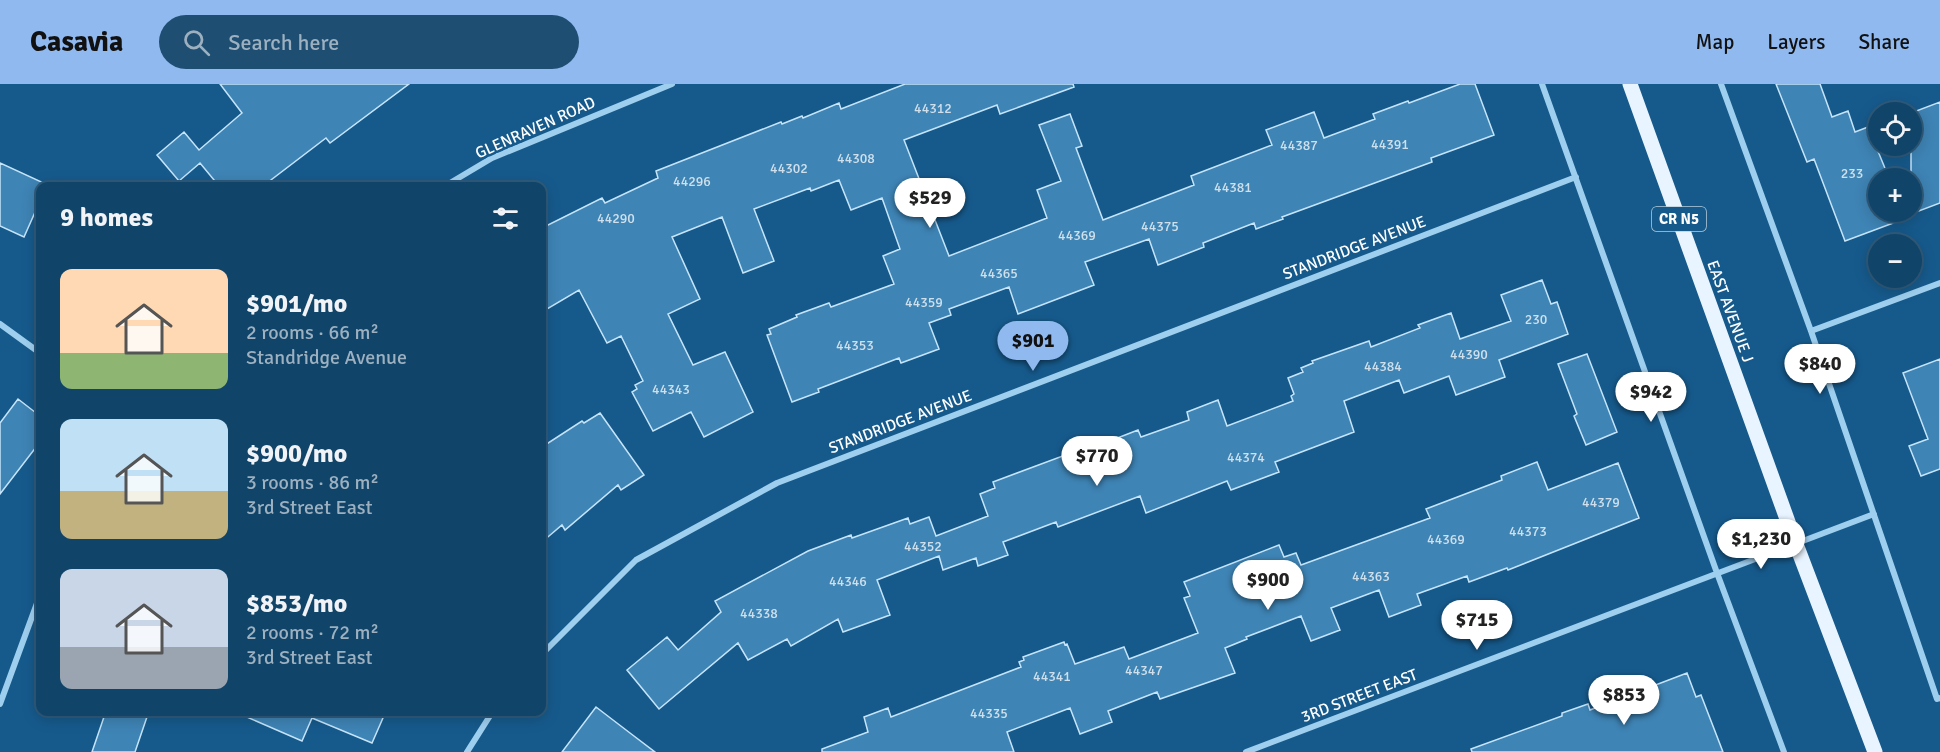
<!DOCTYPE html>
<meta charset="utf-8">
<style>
body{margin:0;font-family:Signika,sans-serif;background:#1e4e71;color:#f1f3f6;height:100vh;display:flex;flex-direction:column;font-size:22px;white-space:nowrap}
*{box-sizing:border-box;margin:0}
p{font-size:20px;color:#9cb0c0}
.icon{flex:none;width:33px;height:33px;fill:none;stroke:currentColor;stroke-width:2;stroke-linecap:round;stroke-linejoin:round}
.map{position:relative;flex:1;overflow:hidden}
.drawer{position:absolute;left:36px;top:98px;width:510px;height:534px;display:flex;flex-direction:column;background:#104469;border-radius:12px;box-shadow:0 3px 15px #0003,0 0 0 2px #305c7d}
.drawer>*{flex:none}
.buttons{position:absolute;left:1868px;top:18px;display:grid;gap:12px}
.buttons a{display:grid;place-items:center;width:54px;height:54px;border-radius:50%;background:#104469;box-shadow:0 3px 15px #0003,0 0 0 2px #305c7d;font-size:30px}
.price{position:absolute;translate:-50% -51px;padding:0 14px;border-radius:21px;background:#fff;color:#222;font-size:20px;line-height:39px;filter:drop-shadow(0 2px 3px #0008)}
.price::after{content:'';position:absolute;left:50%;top:36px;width:18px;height:14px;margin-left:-9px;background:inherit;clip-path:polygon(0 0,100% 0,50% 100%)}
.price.selected{background:#90b9f0;color:#111}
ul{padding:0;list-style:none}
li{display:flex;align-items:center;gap:18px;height:150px;padding:0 24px}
li span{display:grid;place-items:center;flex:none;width:168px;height:120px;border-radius:12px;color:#555}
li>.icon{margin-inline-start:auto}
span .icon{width:72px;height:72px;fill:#fffc;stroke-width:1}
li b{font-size:26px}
h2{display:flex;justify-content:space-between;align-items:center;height:72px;padding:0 24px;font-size:26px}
header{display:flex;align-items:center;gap:36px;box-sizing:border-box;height:84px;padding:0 30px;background:#90b9f0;color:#111}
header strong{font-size:28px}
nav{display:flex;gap:33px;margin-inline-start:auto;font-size:21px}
.search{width:420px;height:54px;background:#1e4e71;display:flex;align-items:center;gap:15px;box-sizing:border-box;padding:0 21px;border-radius:33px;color:#9cb0c0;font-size:22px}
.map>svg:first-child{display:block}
.building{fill:#3e84b5;stroke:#c6e5fb;stroke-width:1.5}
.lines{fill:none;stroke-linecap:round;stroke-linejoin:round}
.street{stroke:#9fcfef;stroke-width:6}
.primary{stroke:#e8f4ff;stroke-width:15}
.labels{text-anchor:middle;stroke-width:5;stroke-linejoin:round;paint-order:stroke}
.number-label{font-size:14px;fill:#cfe0ec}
.shield{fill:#165a8c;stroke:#b9cedc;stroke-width:1.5}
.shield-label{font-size:15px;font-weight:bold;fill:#fff}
.street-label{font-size:16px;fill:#fff;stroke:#165a8c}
</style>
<header>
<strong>Casavia</strong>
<div class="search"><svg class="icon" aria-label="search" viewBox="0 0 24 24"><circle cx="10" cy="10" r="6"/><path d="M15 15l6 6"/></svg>Search here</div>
<nav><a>Map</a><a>Layers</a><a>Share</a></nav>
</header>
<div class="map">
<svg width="1940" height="668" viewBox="0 0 1940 668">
<rect width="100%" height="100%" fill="#165a8c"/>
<path class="building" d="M220,0h189l-79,59 -4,-5 -63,48h-44l-19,-23 -21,18 -22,-26 27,-23 15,18 43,-37z
M905,0h168l1,3 -74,27 -3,-9 -93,35 45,116 98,-38 -10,-28 24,-9 -22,-56 31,-11 12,32 -6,2 27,72 91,-35 -3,-9 81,-31 -6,-15 48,-18 10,26 51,-19 -2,-5 35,-13 1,2 51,-19h15l19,51 -63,23 1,4 -150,55 1,2 -27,10 -2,-6 -51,20 1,4 -46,18 -9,-26 -64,23 9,23 -76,29 -9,-27 -60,22 2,6 -22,8 10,26 -38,14 -2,-5 -81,31 1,3 -27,10 -25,-67 4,-1 -2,-5 28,-12 -1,-2 33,-12 2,4 63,-23 -11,-28 17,-7 -18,-51 -31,12 -12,-30 -28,11 -1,-3 -56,21 20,52 -31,12 -21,-56 -50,20 28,62 -32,15 25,51 32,-13 28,60 -49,25 -13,-25 -38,19 -21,-39 5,-3 -2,-4 8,-4 -22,-45 -14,7 -28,-53 -37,22v-84l60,-30 3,5 53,-25 -2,-7 125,-49 1,2 20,-8 1,2 36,-15 2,6z
M1776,0h44l12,33 16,-6 7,21 13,-5 21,51h-11v34h24l2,7 -59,22 -31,-82 -7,3z
M1940,18v101l-29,11v-101z
M0,79l48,22 -8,1v15l-16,36 -24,-11z
M1542,196l9,24 6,-2 11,32 -69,26 6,17 -49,18 -7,-19 -45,17 -5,-13 -55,21 10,31 -79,30 4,10 -48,18 -4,-9 -81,32 -6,-17 -82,31 -2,-5 -53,20 5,13 -30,11 -2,-8 -33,12 -4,-14 -62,24 13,35 -47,17 -5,-13 -47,27 -4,-7 -39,21 -10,-17 -79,66 -32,-39 40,-33 11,13 43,-38 -6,-11 93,-50 43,-16 1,3 56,-20 2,6 19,-7 7,19 52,-20 -8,-22 15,-6 -2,-6 83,-31v1l26,-8 36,-14 3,7 48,-17 -2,-8 31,-12 9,26 66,-25 -2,-5 3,-2 -6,-16 15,-6 -2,-4 12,-5 -1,-2 57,-20 2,6 49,-19 -2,-3 33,-12 9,26 51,-18 -10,-26z
M1587,270l30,78 -31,13 -12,-29 3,-2 -19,-50z
M1940,275v110l-19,7 -12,-30 19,-7 -25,-66z
M18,315l22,17v26l-40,52v-71z
M600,329l44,62 -23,15 -3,-5 -53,45 -3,-5 -20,17v-95l40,-26 2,2z
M1537,378l11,28 70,-27 21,55 -131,52 -1,-2 -38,14 -2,-6 -50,18 4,11 -32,12 -10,-27 -48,18 9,22 -29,11 -10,-25 -55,21 1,2 -22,9 10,25 -75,26 -3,-7 -49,19 4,11 -32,12 -10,-26 -63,24 7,20h-192v-3l46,-17 -4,-15 24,-9 3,9 130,-50 -2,-5 5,-2 -1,-3 41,-15 1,3 2,-1 8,20 49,-17 5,12 69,-26 -14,-35 6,-2 -6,-14 95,-37 5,12 12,-4 5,12 129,-47 -4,-9 76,-29 -1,-4z
M1687,589l9,24 5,-2 22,57h-251l-1,-3 91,-33v-3l26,-9 2,6z
M596,623l34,26 25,19h-93z
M106,627h43l-14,41h-43z
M233,627h153l-14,32 -60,-25 -10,23z"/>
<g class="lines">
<path class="street" d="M1542,0l175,489 67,179
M1721,0l90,247 126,368 3,-1
M445,102l47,-28 180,-74
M0,240l40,29
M1811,247l129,-48
M542,570l94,-94 141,-77 799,-306
M0,620l40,-109
M467,668l26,-41
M1246,668l628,-238"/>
<path class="primary" d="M1630,0l166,460 79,208"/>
</g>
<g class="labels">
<g class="number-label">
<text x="933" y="29">44312</text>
<text x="1390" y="65">44391</text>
<text x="1299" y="66">44387</text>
<text x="856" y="79">44308</text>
<text x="789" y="89">44302</text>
<text x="1852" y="94">233</text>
<text x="692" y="102">44296</text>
<text x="1233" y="108">44381</text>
<text x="616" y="139">44290</text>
<text x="1160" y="147">44375</text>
<text x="1077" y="156">44369</text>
<text x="999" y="194">44365</text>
<text x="924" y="223">44359</text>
<text x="1536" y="240">230</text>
<text x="855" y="266">44353</text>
<text x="1469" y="275">44390</text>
<text x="1383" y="287">44384</text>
<text x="671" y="310">44343</text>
<text x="1246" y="378">44374</text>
<text x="1601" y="423">44379</text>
<text x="1528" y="452">44373</text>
<text x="1446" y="460">44369</text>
<text x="923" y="467">44352</text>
<text x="1371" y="497">44363</text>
<text x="848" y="502">44346</text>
<text x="759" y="534">44338</text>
<text x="1144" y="591">44347</text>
<text x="1052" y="597">44341</text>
<text x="989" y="634">44335</text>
</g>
<rect class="shield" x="1652" y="123" width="54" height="24" rx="4.5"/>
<g class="shield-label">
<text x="1679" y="140">CR N5</text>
</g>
<g class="street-label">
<text transform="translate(535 43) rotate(-24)" y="6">GLENRAVEN ROAD</text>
<text transform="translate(1354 163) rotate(-21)" y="6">STANDRIDGE AVENUE</text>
<text transform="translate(1731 227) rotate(70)" y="6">EAST AVENUE J</text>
<text transform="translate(900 337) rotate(-21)" y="6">STANDRIDGE AVENUE</text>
<text transform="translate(1359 611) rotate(-21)" y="6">3RD STREET EAST</text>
</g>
</g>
</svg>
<div class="buttons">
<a><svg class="icon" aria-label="locate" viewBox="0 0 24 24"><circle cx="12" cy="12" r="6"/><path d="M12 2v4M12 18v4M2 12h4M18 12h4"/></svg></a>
<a>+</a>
<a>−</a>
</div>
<b class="price" style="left:930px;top:145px">$529</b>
<b class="price selected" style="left:1033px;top:288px">$901</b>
<b class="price" style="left:1820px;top:311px">$840</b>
<b class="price" style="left:1651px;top:339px">$942</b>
<b class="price" style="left:1097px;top:403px">$770</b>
<b class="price" style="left:1761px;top:486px">$1,230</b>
<b class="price" style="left:1268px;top:527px">$900</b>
<b class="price" style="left:1477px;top:567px">$715</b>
<b class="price" style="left:1624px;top:642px">$853</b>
<section class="drawer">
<h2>9 homes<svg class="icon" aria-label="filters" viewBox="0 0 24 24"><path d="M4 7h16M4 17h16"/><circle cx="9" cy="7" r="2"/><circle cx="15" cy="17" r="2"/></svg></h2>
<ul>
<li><span style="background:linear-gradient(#ffd9b3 70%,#8fb573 0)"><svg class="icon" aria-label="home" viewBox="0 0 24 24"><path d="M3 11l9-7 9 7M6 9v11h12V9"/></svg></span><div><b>$901/mo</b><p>2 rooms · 66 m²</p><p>Standridge Avenue</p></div></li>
<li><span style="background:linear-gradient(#bfe0f5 60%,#c2b280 0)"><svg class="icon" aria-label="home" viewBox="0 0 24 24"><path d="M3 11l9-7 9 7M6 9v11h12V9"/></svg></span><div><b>$900/mo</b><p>3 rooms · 86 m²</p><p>3rd Street East</p></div></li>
<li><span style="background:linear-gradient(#c9d6e8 65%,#9aa5b1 0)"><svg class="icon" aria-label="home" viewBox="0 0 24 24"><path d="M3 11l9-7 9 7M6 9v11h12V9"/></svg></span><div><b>$853/mo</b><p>2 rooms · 72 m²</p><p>3rd Street East</p></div></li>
</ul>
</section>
</div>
